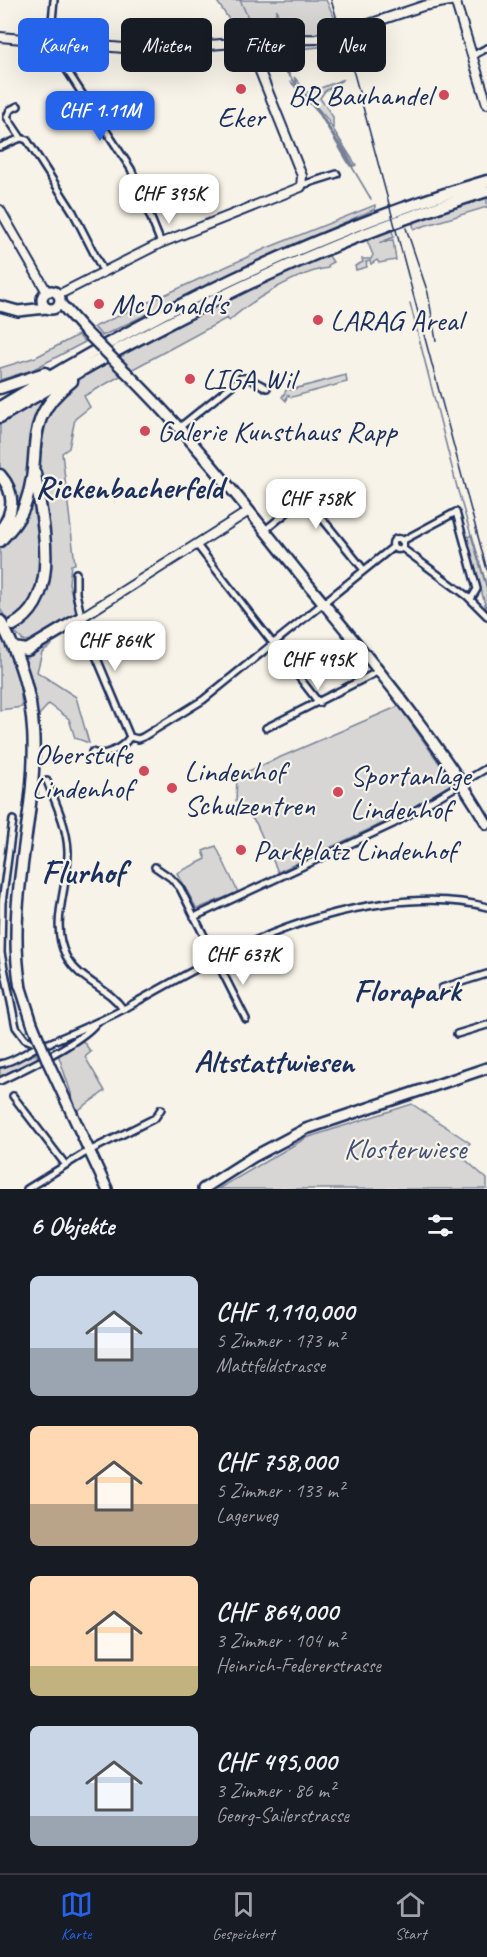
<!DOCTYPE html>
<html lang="de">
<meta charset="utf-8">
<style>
body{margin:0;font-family:Caveat,sans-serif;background:#242831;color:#f1f3f6;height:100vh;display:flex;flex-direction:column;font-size:22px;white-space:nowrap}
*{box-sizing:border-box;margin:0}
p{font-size:20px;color:#9ea1a6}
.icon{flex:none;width:33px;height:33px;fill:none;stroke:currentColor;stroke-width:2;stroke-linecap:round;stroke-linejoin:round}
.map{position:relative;height:1189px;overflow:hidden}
.drawer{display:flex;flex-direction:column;background:#171b24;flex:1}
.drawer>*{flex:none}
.banner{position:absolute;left:18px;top:18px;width:452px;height:54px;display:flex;gap:12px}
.price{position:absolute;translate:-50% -51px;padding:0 14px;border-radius:12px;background:#fff;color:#222;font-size:20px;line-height:39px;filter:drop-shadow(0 2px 3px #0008)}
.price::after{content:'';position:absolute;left:50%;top:36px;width:18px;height:14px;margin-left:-9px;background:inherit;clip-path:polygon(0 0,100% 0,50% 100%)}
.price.active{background:#2563eb;color:#fff}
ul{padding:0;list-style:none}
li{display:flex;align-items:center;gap:18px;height:150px;padding:0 30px}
li span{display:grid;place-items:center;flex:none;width:168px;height:120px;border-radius:9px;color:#555}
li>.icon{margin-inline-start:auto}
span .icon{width:72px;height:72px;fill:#fffc;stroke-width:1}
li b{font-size:26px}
h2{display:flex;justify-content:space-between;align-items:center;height:72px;padding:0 30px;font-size:26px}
.tag{padding:0 21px;border-radius:9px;background:#171b24;box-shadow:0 6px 24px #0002;font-size:21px;line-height:54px}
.tag.active{background:#2563eb;color:#fff}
.tab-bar{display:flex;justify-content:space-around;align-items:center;height:84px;border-top:2px solid #363941;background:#171b24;font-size:16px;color:#9ea1a6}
.tab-bar a{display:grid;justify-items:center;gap:3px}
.tab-bar .active{color:#2563eb}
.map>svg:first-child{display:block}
.green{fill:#d7d6d4;stroke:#798299;stroke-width:1.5}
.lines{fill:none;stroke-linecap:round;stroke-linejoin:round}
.stream{stroke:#727c95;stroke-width:1.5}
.street-casing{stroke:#1b2f5e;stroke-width:10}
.secondary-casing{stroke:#1b2f5e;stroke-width:12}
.primary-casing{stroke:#1b2f5e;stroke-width:14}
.highway-casing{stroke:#1b2f5e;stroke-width:15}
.street{stroke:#f7f3e8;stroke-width:5}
.secondary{stroke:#f7f3e8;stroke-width:8}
.primary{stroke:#f7f3e8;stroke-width:9}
.highway{stroke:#f7f3e8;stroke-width:10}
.rail{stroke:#1b2f5e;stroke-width:1.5}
.primary-bridge-casing{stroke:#1b2f5e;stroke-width:14;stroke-linecap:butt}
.primary-bridge{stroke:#f7f3e8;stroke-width:9}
.poi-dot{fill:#d1495b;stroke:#f7f3e8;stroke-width:2}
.labels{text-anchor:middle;stroke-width:4.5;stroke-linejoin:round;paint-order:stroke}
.poi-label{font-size:30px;fill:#1b2f5e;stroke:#f7f3e8;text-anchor:start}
.park-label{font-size:30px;fill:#415076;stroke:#f7f3e8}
.neighbourhood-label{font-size:32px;font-weight:bold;fill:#1b2f5e;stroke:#f7f3e8}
.quarter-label{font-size:33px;font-weight:bold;fill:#1b2f5e;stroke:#f7f3e8}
</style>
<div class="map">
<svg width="487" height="1189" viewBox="0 0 487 1189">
<rect width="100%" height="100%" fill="#f7f3e8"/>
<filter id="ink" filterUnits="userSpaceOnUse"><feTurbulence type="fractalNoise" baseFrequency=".0167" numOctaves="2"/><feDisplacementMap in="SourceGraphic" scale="12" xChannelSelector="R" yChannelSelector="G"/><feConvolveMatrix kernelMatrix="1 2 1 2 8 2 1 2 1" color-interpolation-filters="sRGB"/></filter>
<g filter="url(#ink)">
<path class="green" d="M216,0h110l12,25 -24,9v3h-13l-5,-4 -2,4h-14l-3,-28 -10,31 -25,-1z
M340,40l-1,5 -50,5 -5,8 5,11v5l-23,-26 1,-3z
M294,77l14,16 36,-14 -19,12 -5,7 13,19v12l23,36 -2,1 -27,-47 -26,-30 23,30 29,47h-3l-30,-51 -30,-34 8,6z
M487,197v10l-73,22 -2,-8z
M375,205v4l-127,56 -146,71 -8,-9 173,-79z
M391,228l3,9 -15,6 14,-3 3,20 -17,3 -2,-3 -6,4 -1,-3 -4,1 1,5 -11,3 -1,-4 8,-4 -1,-3h9l2,-4 -7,-17z
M327,253l6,9 -4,2 -1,4c-30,4 -78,33 -99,53l-2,-3 -96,52 -12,-13 138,-73z
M78,335l7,7 -53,28 -32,10v-12l36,-11z
M109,362l13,13 -38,21 6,11 -15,12 -6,29 -7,5 13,111 -4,1 -2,18 8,32 -40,25 -13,1 -7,-6 -17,-26v-64l26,-35 8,-28c3,13 4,28 6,41 4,36 10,81 -28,100l3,4c72,-36 2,-152 29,-210 13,-27 41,-41 65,-55z
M346,375l1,7 -55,15 -5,-2 -1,6 -4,-4 7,-11 1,4z
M58,388l-9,12 -22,89 -16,36 4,-14 -15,-39v-48z
M472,535l15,52v25l-20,-75z
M0,639c18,12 20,48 22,68l-22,3z
M51,643l1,2 -10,7 -5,20 39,25 13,46 -14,-5 -6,-19 -20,-15 -10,11 1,42 -4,1 -2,-55 -13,-49 8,-2 2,4z
M399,706l54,77 -51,31 -124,58 -22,-49 -20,-22 1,-25z
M216,846l22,46 -41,17 -20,-36 29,-14 -3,-8z
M82,1040l9,12 -6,5 20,34 -28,20 -19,-57z
M36,1054l3,6 -39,19v-20l15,3z
M412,1104l58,39 -11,11 28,25v10h-269l88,-51z"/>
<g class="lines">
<path class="stream" d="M240,0l17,37
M264,46l55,65 52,88
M410,303l48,188 29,98"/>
<defs>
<path id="street" d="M50,42l4,-42
M54,43l1,9 76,117 30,74
M472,56l15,-8
M18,106l-8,4 -3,7 14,21
M0,147l21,-9 6,2 46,72 28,55
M302,185l35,-11
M180,427l61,-49h7l19,10
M264,531l37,-30 6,-1 57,70
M392.5 544a5.5 5.5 0 1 1 11 0a5.5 5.5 0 1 1-11 0Z
M402,541l54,-29 21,77 -6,10
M197,545l122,158
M402,548l65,48 20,20
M76,573v20l7,32 47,112
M266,728l113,-57
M130,737l8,2 5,-2 60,-37 190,-153
M92,752c13,6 30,-4 38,-15
M47,781c9,23 20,45 21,70 1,36 -19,71 -2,105 13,25 42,31 57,53
M13,820l-11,83 -1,50 15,74 9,12 15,6
M155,867l16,11 9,10 66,131
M194,917l199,-93 94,-56
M442,988l45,-14
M457,1034l30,-9
M0,1064c19,-3 31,-18 49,-21 27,-12 56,-23 82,-38 85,-48 159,-89 256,-102 33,-4 68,-5 100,4
M0,1081c23,-11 82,-39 96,-58
M13,1096l52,68
M27,1189l58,-36 70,-35 6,-9"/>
<path id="secondary" d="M455,0l32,104
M351,30l72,-24 32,-6
M0,37l146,13 101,-8 10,4
M257,46l10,-6 49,-1 25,-6
M0,210l47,82
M58,295l103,-52 140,-56 1,-11 -47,-117 2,-13
M82,617l167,-106"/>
<path id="primary" d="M42 300a9 9 0 1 1 18 0a9 9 0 1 1-18 0Z
M60,303l24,27
M0,306l18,5 28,-3
M126,372c66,65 123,139 181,211 64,78 129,154 180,241
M20,985l12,38
M48,1062l59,127
M203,1189l50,-32 53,-28 181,-61"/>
<path id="highway" d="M0,388l45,-15
M0,407c152,-94 315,-176 487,-226
M0,417c155,-92 314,-173 487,-226
M0,475c16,18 14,38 0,56
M0,541c11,-12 21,-23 26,-39 18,-50 -7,-81 46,-121
M0,621c74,128 0,234 20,364
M13,625c51,-27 28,-107 22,-152
M14,648l13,2 55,-33"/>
</defs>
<use href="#street" class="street-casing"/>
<use href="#secondary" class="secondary-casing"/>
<use href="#primary" class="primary-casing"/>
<use href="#highway" class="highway-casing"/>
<use href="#street" class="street"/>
<use href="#secondary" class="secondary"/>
<use href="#primary" class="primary"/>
<use href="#highway" class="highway"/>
<path class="rail" d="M331,0l24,77 132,493
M406,228l22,65 8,48"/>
<defs>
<path id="primary-bridge" d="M84,330l42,42
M32,1023l16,39"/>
</defs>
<use href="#primary-bridge" class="primary-bridge-casing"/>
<use href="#primary-bridge" class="primary-bridge"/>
</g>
</g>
<g class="poi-dot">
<circle cx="241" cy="89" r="6"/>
<circle cx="444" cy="95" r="6"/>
<circle cx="99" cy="304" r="6"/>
<circle cx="318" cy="320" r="6"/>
<circle cx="190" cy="379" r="6"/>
<circle cx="145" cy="431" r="6"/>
<circle cx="144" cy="771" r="6"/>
<circle cx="172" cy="788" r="6"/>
<circle cx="338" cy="792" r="6"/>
<circle cx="241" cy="850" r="6"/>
</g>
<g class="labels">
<g class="poi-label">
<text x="432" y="105" text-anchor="end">BR Bauhandel</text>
<text x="241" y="127" text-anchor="middle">Eker</text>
<text x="111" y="314">McDonald's</text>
<text x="330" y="330">LARAG Areal</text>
<text x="202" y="389">LIGA Wil</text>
<text x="157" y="441">Galerie Kunsthaus Rapp</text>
<text x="132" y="764" text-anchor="end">Oberstufe<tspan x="132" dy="34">Lindenhof</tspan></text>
<text x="184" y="781">Lindenhof<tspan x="184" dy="34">Schulzentren</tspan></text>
<text x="350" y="785">Sportanlage<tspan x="350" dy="34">Lindenhof</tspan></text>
<text x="253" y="860">Parkplatz Lindenhof</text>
</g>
<g class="park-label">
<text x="405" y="1158">Klosterwiese</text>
</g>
<g class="neighbourhood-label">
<text x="129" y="498">Rickenbacherfeld</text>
<text x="407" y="1001">Florapark</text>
<text x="274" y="1072">Altstattwiesen</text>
</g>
<g class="quarter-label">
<text x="83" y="883">Flurhof</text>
</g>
</g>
</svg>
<b class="price active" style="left:100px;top:142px">CHF 1.11M</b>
<b class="price" style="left:169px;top:225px">CHF 395K</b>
<b class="price" style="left:316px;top:530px">CHF 758K</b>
<b class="price" style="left:115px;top:672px">CHF 864K</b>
<b class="price" style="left:318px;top:691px">CHF 495K</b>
<b class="price" style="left:243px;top:986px">CHF 637K</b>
<div class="banner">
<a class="tag active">Kaufen</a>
<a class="tag">Mieten</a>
<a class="tag">Filter</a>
<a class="tag">Neu</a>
</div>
</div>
<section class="drawer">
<h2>6 Objekte<svg class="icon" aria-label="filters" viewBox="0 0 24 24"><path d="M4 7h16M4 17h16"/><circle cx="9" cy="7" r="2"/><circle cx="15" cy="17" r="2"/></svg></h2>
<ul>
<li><span style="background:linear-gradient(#c9d6e8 60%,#9aa5b1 0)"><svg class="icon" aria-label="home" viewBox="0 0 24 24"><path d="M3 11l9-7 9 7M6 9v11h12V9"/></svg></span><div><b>CHF 1,110,000</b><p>5 Zimmer · 173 m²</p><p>Mattfeldstrasse</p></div></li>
<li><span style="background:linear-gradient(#ffd9b3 65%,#b9a48a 0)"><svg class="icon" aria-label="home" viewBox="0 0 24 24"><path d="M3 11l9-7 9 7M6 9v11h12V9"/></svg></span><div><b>CHF 758,000</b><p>5 Zimmer · 133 m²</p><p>Lagerweg</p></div></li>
<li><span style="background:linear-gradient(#ffd9b3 75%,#c2b280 0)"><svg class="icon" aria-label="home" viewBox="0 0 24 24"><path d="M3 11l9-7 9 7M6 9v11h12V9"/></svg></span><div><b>CHF 864,000</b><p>3 Zimmer · 104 m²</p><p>Heinrich-Federerstrasse</p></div></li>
<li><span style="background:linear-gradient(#c9d6e8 75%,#9aa5b1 0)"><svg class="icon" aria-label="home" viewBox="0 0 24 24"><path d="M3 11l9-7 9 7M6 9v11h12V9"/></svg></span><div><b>CHF 495,000</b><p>3 Zimmer · 86 m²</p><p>Georg-Sailerstrasse</p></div></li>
</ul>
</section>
<nav class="tab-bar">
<a class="active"><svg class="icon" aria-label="map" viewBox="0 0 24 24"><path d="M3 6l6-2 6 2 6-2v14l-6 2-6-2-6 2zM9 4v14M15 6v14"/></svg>Karte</a>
<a><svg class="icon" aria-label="saved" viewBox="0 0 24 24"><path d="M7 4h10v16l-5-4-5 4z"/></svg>Gespeichert</a>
<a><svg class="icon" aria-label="home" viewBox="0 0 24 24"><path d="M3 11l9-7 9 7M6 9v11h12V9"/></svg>Start</a>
</nav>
